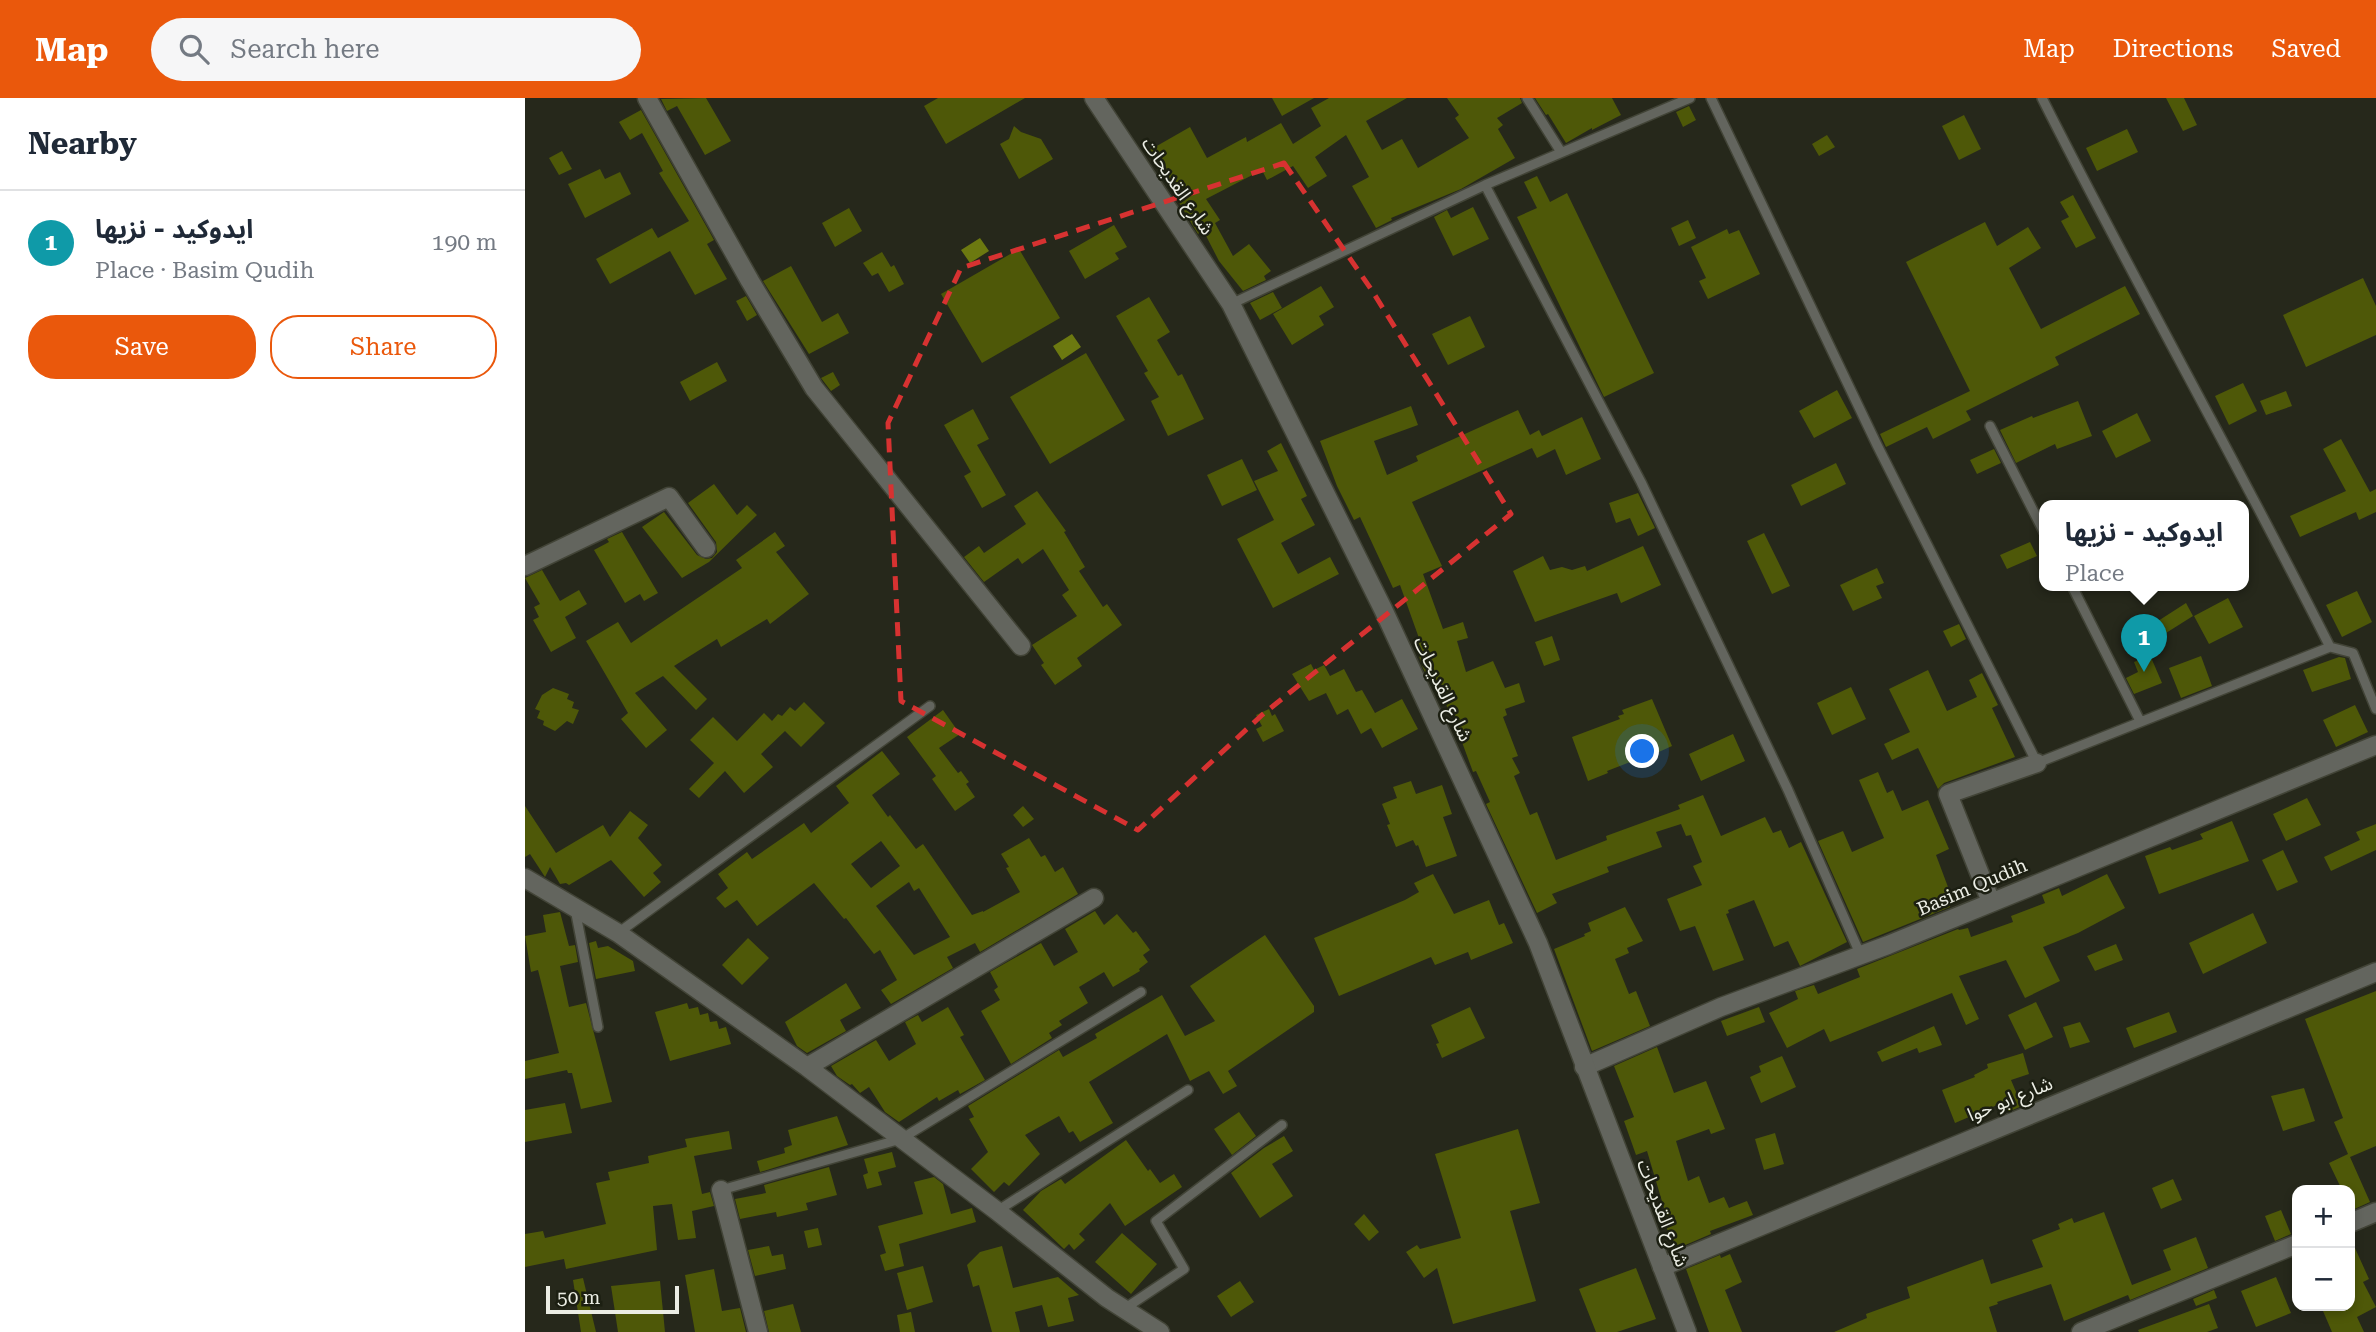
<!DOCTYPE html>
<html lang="en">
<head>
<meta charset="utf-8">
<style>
	body { margin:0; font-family:"Roboto Serif","Noto Sans Arabic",serif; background:#f6f6f7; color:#1f2937 }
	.controls { position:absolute; right:21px; bottom:21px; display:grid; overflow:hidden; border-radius:14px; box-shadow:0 4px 10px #0003 }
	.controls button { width:63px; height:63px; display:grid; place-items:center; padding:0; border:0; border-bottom:2px solid #e0e1e3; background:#fff; color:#1f2937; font:35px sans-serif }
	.scale { position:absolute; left:21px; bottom:18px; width:133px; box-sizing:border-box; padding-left:7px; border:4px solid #ebede4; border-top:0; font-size:19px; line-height:24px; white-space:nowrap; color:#ebede4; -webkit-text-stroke:5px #1c1f12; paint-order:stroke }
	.you { position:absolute; left:1118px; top:654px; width:24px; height:24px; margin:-18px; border:5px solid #fff; border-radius:50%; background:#1a73e8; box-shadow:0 0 0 10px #1a73e833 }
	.badge { display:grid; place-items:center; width:46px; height:46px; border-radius:50%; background:#ea580c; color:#fff; font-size:23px; font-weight:700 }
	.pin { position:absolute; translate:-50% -58px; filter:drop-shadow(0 2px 4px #0008) }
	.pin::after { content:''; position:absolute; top:37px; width:24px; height:21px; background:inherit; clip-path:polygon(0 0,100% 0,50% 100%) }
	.popup { position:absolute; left:1514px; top:402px; width:210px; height:91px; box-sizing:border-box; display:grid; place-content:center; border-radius:14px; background:#fff; filter:drop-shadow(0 2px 5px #0005); font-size:23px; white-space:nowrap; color:#747a83 }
	.popup b { font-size:26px; color:#1f2937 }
	.popup::after { content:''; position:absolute; left:50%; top:100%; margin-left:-14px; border:14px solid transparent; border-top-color:#fff }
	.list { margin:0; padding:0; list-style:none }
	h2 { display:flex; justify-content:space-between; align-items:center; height:91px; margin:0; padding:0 28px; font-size:30px }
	h2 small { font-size:23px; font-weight:400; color:#747a83 }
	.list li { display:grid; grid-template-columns:46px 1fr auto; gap:21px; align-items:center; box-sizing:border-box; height:105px; padding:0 28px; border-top:2px solid #e0e1e3 }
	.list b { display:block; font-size:26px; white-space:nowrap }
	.list p { margin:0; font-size:23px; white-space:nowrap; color:#747a83 }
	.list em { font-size:23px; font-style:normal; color:#747a83 }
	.actions { display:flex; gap:14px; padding:21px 28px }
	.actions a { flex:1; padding:16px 0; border:2px solid #ea580c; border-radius:28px; text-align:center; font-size:24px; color:#ea580c }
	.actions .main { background:#ea580c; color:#fff }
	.icon { flex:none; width:38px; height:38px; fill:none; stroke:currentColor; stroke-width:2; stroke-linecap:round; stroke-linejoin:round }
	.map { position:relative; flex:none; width:1851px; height:1234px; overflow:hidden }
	header { display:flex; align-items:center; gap:42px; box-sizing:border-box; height:98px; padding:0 35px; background:#ea580c; color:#fff }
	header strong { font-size:33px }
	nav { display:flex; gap:38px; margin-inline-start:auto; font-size:24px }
	.search { width:490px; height:63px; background:#f6f6f7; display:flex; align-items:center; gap:18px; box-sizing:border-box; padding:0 24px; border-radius:38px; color:#747a83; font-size:26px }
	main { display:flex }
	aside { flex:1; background:#fff }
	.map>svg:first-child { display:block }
	.water { fill:#6c7910 }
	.building { fill:#4e5808; fill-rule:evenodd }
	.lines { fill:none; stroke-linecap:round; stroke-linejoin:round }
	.service-casing { stroke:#424437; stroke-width:12 }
	.minor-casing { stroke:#424437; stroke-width:21 }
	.tertiary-casing { stroke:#424437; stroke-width:21 }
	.service { stroke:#63655e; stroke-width:9 }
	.minor { stroke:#63655e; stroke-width:18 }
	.tertiary { stroke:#63655e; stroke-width:18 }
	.marked { fill:none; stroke:#d73231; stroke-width:5; stroke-dasharray:14 9; stroke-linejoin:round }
	.labels { text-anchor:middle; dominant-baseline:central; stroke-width:5; stroke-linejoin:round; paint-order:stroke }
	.street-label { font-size:19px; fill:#ebede4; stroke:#1c1f12 }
</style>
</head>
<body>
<header>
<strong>Map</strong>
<div class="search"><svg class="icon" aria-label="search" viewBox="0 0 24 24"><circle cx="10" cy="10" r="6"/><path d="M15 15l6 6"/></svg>Search here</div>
<nav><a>Map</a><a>Directions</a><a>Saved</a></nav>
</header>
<main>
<aside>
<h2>Nearby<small></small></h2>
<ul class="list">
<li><span class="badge" style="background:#0f9aa8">1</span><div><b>ايدوكيد - نزيها</b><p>Place · Basim Qudih</p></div><em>190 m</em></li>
</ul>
<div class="actions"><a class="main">Save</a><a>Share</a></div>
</aside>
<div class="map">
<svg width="1851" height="1234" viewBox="0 0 1851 1234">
	<rect width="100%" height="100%" fill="#26281b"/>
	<!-- water -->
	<path class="water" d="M455,140L464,153L445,165L436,152Z
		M547,236L556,249L537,262L528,248Z"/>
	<!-- building -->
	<path class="building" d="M181,0L206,43L180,57L152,8L142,13L136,1Z
		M413,0H500L421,46L399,8Z
		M747,0H789L757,18Z
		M804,0H882L841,23L857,52L877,41L893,70L944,40L930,20L934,17L922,0H995L997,5L972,20L978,27L973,31L990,60L936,91L866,120L867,122L851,130L827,88L844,79L821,37L790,59L802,78L783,90L768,68L742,82L737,72L681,101L695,122L690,125L708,158L724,146L746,173L739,178L741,182L718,193L694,163L678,132L673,136L623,53L665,29L682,60L721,39L722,44L756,25L768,46L796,28L786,10Z
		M1010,0H1087L1096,17L1067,32V30L1041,45L1023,16L1021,17Z
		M1641,0H1659L1672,27L1658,33Z
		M1164,8L1171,22L1158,29L1151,14Z
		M116,12L189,142L182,146L202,181L170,197L145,153L85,186L71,161L127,130L133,140L164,123L134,75L138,73L117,35L105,42L94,24Z
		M1439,17L1456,51L1434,62L1417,28Z
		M489,28L496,34L516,41L528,61L494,81L475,46L484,41Z
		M1602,31L1613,54L1572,73L1561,50Z
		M1302,37L1310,49L1294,58L1287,46Z
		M37,53L47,71L34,77L24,60Z
		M75,71L80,81L95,74L106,96L60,120L43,86Z
		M1012,78L1025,104L1042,95L1129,275L1079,299L992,119L1012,110L999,84Z
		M1548,97L1571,140L1551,150L1536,123L1544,119L1535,104Z
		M948,109L964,141L928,158L909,119L922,112L926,120Z
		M324,110L337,133L310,149L297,125Z
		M1163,122L1171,140L1154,148L1146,130Z
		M1460,124L1472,148L1503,129L1516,150L1484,170L1516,231L1600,188L1615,216L1530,259L1534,267L1441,313L1446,322L1408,341L1402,329L1361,349L1355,336L1445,293L1381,164Z
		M589,127L602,149L590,155L594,161L560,181L544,153Z
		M1202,131L1204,136L1214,132L1235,176L1183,201L1174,183L1181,180L1166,149Z
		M494,151L535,220L457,265L416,196Z
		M357,154L366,169L369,167L379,186L364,194L353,175L347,178L338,165Z
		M266,168L297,224L313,215L324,235L284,256L238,183Z
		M1838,180L1851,208V237L1781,269L1758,217Z
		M796,188L809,209L794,218L799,227L767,247L748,216Z
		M748,194L757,210L735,222L725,205Z
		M221,198L232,217L222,223L211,203Z
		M624,199L645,234L632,242L653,278L657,276L679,321L643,338L626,303L634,299L619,275L623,273L591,218Z
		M945,218L960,249L923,267L907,236Z
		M561,255L600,322L525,366L485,299Z
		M192,264L202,283L165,303L155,284Z
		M308,274L315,287L306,293L296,280Z
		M1718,285L1732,313L1704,327L1690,298Z
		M1312,292L1327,320L1289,340L1274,313Z
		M1761,293L1767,308L1741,317L1735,303Z
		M1553,303L1567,338L1532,351L1530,346L1491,365L1475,332L1507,318L1508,320Z
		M886,308L893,327L849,343L862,377L893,363L891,358L993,312L1005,337L1014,332L1017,338L1057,319L1076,361L1041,377L1030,351L1012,360L1007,350L887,404L917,468L898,476L918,531L938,524L943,540L932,543L941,574L968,563L980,590L994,585L1000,604L980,611L982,617L978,619L993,658L987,660L995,675L989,678L1005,717L1012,714L1031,762L1082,742L1081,738L1155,711L1153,707L1178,697L1196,738L1240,719L1248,735L1256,732L1264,750L1276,744L1322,844L1275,868L1263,843L1249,849L1229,802L1203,812L1204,815L1201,816L1219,862L1188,873L1170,828L1155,833L1142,801L1177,787L1168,768L1177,764L1166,737L1161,738L1156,726L1131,734L1137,749L1082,769L1084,774L1027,796L1032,805L1012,815L961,706L965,704L951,673L948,674L934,636L927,609L923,611L907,572L900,574L897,568L890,544L895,543L875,487L868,490L835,419L829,422L812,388L795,343Z
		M448,311L464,341L452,347L481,397L457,410L439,378L446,374L419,327Z
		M1612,315L1626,343L1591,360L1577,333Z
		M1816,341L1845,394L1851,391V414L1834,422L1831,414L1775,439L1765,418L1821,393L1798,351Z
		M756,345L782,398L776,401L790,427L756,445L773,476L805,459L814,476L748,510L712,441L749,422L729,383L753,373L742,353Z
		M1469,351L1476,365L1452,376L1445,362Z
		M717,361L732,392L697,408L682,377Z
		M1311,365L1321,386L1276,408L1266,387Z
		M189,386L212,417L222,407L232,417L184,464L157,480L117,429L139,414L172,457L181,461L187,460L192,454L191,444L163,405Z
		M512,393L541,433L539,434L560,469L554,473L578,509L582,506L597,527L552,560L557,568L530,587L516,567L519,565L507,547L552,518L537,497L544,492L518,451L497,466L493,460L459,484L439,459L454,448L459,455L501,426L489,408Z
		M1113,395L1130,430L1113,438L1105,420L1091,425L1084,405Z
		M97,434L133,495L119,503L115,496L100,505L69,452L84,444L82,441Z
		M250,434L260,448L251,454L284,496L245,526L242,521L196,549L192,541L149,568L182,601L171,612L138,578L110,595L142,632L121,650L96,621L103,615L61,543L93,524L106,545L217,470L211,462Z
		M1239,435L1265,488L1247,496L1222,443Z
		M1505,444L1512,458L1482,471L1475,457Z
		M1118,448L1136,487L1096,505L1092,495L1010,524L988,473L1018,458L1025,472L1037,469L1047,472L1060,468L1062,473Z
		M1352,470L1359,485L1351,488L1357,500L1328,513L1315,487Z
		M17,472L35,503L54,492L62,506L40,519L51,540L26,554L8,522L14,519L9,509L15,506L0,480Z
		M1832,493L1847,524L1817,539L1801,507Z
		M1703,500L1718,529L1684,546L1669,518Z
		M1661,505L1668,518L1641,535L1633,523Z
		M1434,526L1441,541L1426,549L1418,533Z
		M1027,538L1035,562L1019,568L1010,544Z
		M1625,557L1637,585L1609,596L1601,580L1613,574L1609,564Z
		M1676,558L1687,588L1656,600L1644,570Z
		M1814,559L1820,560L1826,581L1787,594L1778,572Z
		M786,566L789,572L799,567L805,578L819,571L831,594L837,592L850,615L877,601L893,631L857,650L846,630L836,636L823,611L812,617L801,595L784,603L767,576Z
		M1403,572L1422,613L1452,599L1444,582L1457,575L1473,607L1467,610L1490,659L1419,685L1413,691L1393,650L1367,662L1359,646L1385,634L1364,591Z
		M1326,589L1341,621L1307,637L1292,605Z
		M28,590L44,596L42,601L49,604L47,610L54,612L48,626L42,623L30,633L18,627L19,623L12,620L15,613L10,611L17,597Z
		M1127,601L1147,648L1114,663L1113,661L1082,673L1083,675L1063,683L1047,639L1095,621L1093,618L1099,616L1097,612Z
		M279,604L300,625L276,649L260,633L236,656L248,669L219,695L200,673L174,700L164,691L189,665L165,642L188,619L212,643L239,615L247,623L253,616L257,618L265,609L270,613Z
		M1830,607L1843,634L1811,649L1798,622Z
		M744,611L747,618L750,616L759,633L738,644L731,631L737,628L731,617Z
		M418,612L435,636L414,650L433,675L436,673L444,684L441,686L450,699L430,713L407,681L411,678L382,639Z
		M1208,636L1220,663L1176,683L1164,656Z
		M357,653L375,676L347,697L363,719L365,717L391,751L398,746L447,817L458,813V814L495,794L481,770L484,769L476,756L504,740L516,759L520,757L530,774L538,769L553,796L455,854L450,845L422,859L428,870L366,906L356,892L372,882L355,852L349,856L321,820L319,821L289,785L232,828L212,802L200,810L191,800L203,790L193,776L222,754L227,761L279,725L286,735L324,705L311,688ZM356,743L375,768L346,790L326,766ZM384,784L389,793L394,790L425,839L389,857L351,808Z
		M1353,674L1362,695L1368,692L1377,713L1403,702L1424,751L1411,757L1429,805L1424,807L1425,809L1338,844L1293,743L1318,733L1327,754L1359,740L1334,682Z
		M886,683L891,696L917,687L927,716L918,719L932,758L901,769L893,747L891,748L888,742L871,749L862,727L865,726L857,706L872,700L868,689Z
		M1782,700L1796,727L1761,743L1748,716Z
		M0,708L31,755L78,727L85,739L105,713L123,727L113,740L137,767L128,775L136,784L119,799L86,762L44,787L41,785L35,786L25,769L20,779L5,756L0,759Z
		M498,708L509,721L498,729L488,717Z
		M1707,723L1724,763L1634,796L1620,758L1645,749L1647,752L1678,741L1675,736Z
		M1851,726V752L1806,773L1799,759L1835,742L1831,734Z
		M1758,752L1773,784L1752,793L1737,762Z
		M908,776L929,816L964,802L974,827L979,825L988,845L946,862L943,854L910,867L906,859L814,898L789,840L880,802L894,794L889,785Z
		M1582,776L1600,810L1553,835L1518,849L1535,883L1500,900L1481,862L1434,878L1454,921L1441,927L1427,895L1305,944L1299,931L1262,950L1244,915L1273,901L1270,893L1289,887L1293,896L1335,879L1332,871L1433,831L1434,832L1443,830L1446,839L1488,824L1486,818L1520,805L1517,797L1534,790L1537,798Z
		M1100,809L1118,843L1102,850L1104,855L1090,861L1104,896L1111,893L1125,928L1067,953L1029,851L1060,838L1059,836L1066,833L1063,825Z
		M570,813L579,827L592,816L608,835L611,833L625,852L618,857L623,864L614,871L615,873L588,889L579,874L554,889L563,905L534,923L537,927L524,935L527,940L486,966L456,913L475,902L469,892L473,889L465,874L516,845L529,868L553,854L540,831Z
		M35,814L44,848L50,847L53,864L35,868L44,909L61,905L87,1004L56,1011L47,975H43L42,972L0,981V963L34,955L13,872L6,874L0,838L21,834L18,817Z
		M1728,815L1742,845L1678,876L1664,845Z
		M740,837L789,908V914L703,973L712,988L698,996L684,973L665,983L642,936L564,984L588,1025L555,1044L548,1033L544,1035L534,1018L500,1037L515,1056L484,1088L479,1084L469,1094L446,1071L463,1054L444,1021L449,1019L443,1008L534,952L538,959L572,940L570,936L637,897L660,938L690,923L665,888Z
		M223,840L244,860L217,887L197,867Z
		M71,843L73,850L83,848L108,863L110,873L71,881L64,845Z
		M1591,846L1598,862L1570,873L1562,858Z
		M321,885L336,910L315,922L321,933L282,955L272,948L260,924Z
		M1851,893V1048L1825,1059L1845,1104L1825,1113V1092H1817L1804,1065L1823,1056L1809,1024L1818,1020L1780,921Z
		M1511,904L1528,939L1500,952L1483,917Z
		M162,905L164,911L173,909L175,917L183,915L185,924L192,923L194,931L201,929L206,946L145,963L130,914Z
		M423,909L439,937L435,939L460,982L435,996L433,992L414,1003L412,999L374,1024L360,1014L344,989L335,995L327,986L325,987L312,978L306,968L351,942L364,963L391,946L380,924L393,917L397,924Z
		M945,909L960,940L917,960L911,946L914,945L906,927Z
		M1234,909L1240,924L1202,938L1196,923Z
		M1644,914L1652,934L1609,950L1601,930Z
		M1555,924L1565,944L1545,950L1538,929Z
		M1409,928L1417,947L1394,955L1392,950L1357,964L1352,954Z
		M1132,949L1149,995L1181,983L1200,1031L1186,1036L1184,1031L1151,1043L1163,1083L1174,1078L1184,1105L1199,1099L1204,1110L1222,1103L1228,1117L1185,1133L1186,1136L1151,1151L1138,1122L1142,1120L1122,1053L1111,1057L1099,1023L1109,1019L1089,968Z
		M1498,955L1504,976L1486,982L1497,1008L1483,1014L1479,1004L1430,1025L1417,992L1450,979L1449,977L1463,970L1462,966Z
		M1257,958L1271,989L1236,1005L1225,979L1236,974L1234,968Z
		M1779,990L1790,1023L1758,1033L1746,998Z
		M40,1005L47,1035L0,1044V1012Z
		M714,1014L731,1038L707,1057L689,1031Z
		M312,1018L323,1047L235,1074L232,1063L260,1055L259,1050L267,1047L263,1032Z
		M993,1031L1015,1105L985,1113L1011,1203L928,1226L912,1170L899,1180L881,1154L892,1147L895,1151L936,1140L910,1056Z
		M204,1033L207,1051L169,1058L177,1096L185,1094L189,1108L167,1113L171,1140L153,1142L147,1106L128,1108L132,1152L41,1171L39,1161L0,1169V1136L18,1133L20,1140L81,1126L71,1085L85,1082L83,1074L124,1065L123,1058L162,1049L160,1041Z
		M1250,1035L1259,1066L1239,1072L1230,1041Z
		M759,1038L768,1053L747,1066L768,1098L735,1120L706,1075L739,1050Z
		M601,1042L623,1073L625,1071L635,1085L649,1076L657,1089L600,1128L585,1105L554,1136L560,1142L549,1152L544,1146L539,1151L498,1112L516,1093L536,1081L540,1086Z
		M367,1054L371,1069L353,1074L357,1087L342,1091L338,1077L343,1075L339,1061Z
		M304,1069L312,1097L281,1105L283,1112L252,1119L251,1114L215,1121L210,1101L241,1095L239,1087Z
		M409,1079L418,1086L426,1116L447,1110L451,1124L374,1146L379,1168L360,1173L355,1157L361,1155L353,1128L398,1116L389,1084Z
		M1648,1081L1657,1102L1636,1111L1627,1090Z
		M1756,1112L1766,1136L1750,1143L1740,1118Z
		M1579,1114L1607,1187L1646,1172L1638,1152L1671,1139L1683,1170L1605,1202L1603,1197L1539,1223L1526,1186L1472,1204L1473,1206L1464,1209L1472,1234H1309L1342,1220L1341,1216L1385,1200L1382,1189L1458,1161L1466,1186L1518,1169L1507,1142L1535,1131L1533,1126L1547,1120L1549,1125Z
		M839,1116L854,1134L844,1143L829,1126Z
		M293,1130L297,1147L283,1150L279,1133Z
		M597,1135L632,1166L606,1196L570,1164Z
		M1825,1139L1844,1181L1838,1184L1851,1209L1832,1219L1839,1234H1807L1798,1213L1811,1208H1825Z
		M244,1148L247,1158L258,1156L261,1171L230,1178L223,1152Z
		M477,1148L488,1190L533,1179L554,1197L543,1200L549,1223L523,1229L517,1207L490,1214L495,1234H467L454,1187L448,1189L442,1167L455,1154Z
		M1205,1156L1217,1184L1200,1192L1217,1234H1184L1161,1171L1195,1157L1196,1160Z
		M398,1168L408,1204L382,1212L372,1175Z
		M1111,1170L1131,1221L1092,1234H1071L1054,1191Z
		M189,1171L197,1213L215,1210L221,1234H170L160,1177Z
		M1751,1179L1766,1215L1731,1229L1716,1193Z
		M58,1180L71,1234H56L48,1182Z
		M135,1183L140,1234H93L86,1188Z
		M715,1183L729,1204L706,1219L692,1198Z
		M1689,1192L1692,1200L1671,1208L1668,1201Z
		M268,1206L276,1234H244L239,1213Z
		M1684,1206L1693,1230L1682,1234H1614L1613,1232Z
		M386,1214L390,1234H375L372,1217Z"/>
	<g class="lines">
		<!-- service casing -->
		<g class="service-casing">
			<path id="service" d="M1002,0L1036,54
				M1186,0L1352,347L1512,665L1805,549
				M1517,0C1610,185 1712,364 1805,549L1828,555L1851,611
				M960,87L1116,384L1263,692L1336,858
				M706,206L960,87L1165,0
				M1465,328L1519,434
				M1547,488L1615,623
				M50,811L73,929
				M93,835L405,608
				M196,1092L376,1041L616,894
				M472,1113L663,992
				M599,1211L659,1171L631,1123L757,1027"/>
		</g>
		<!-- minor casing -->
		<g class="minor-casing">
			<path id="minor" d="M122,0L225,183L289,290L496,548
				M0,468L144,399L181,450
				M0,780L93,835L282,969L472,1113L582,1200L635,1234
				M1466,804L1423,696L1512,665
				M282,969L569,800
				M1059,969L1196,909L1363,847L1851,647
				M196,1092L233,1234
				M1825,1125L1851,1114
				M1137,1169L1851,874
				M1556,1234L1772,1146"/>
		</g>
		<!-- tertiary casing -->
		<g class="tertiary-casing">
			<path id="tertiary" d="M569,0L706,206L858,511L1013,845L1162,1234"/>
		</g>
		<!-- service -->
		<use href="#service" class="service"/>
		<!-- minor -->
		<use href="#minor" class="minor"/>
		<!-- tertiary -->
		<use href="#tertiary" class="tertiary"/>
	</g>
	<!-- marked area -->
	<path class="marked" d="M759,65L846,191L986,416L737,617L613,732L376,603L363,325L436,170Z"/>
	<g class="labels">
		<!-- street labels -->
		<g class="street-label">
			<text transform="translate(653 88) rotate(56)">شارع القديحات</text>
			<text transform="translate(918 591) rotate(65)">شارع القديحات</text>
			<text transform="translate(1447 789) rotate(-23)">Basim Qudih</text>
			<text transform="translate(1485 1001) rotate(-22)">شارع ابو حوا</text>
			<text transform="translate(1138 1115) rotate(69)">شارع القديحات</text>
		</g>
	</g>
</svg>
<div class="controls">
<button>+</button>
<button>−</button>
</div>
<div class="scale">50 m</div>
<div class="you"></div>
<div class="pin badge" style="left:1619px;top:574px;background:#0f9aa8">1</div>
<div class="popup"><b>ايدوكيد - نزيها</b>Place</div>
</div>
</main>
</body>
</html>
